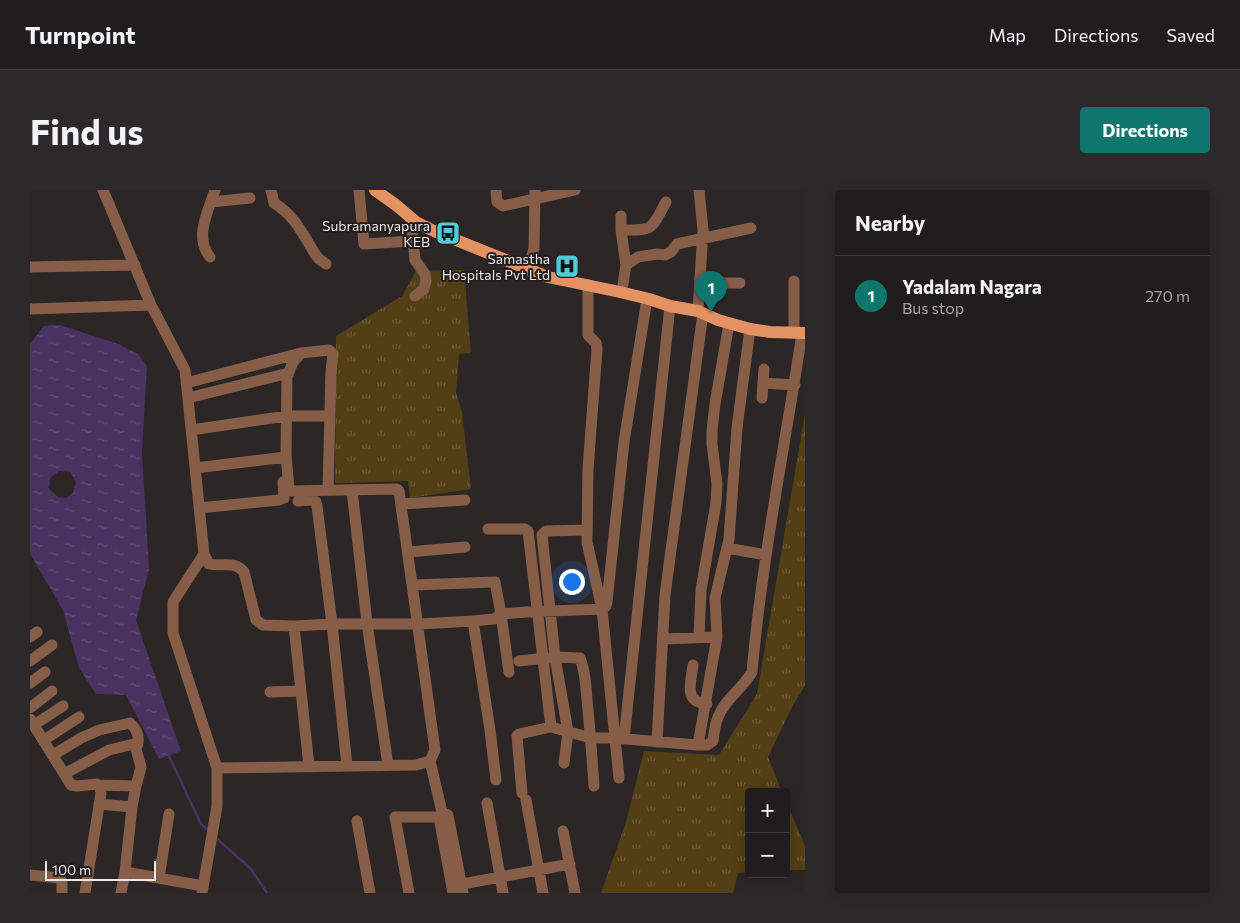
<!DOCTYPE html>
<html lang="en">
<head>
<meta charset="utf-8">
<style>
	body { margin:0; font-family:Commissioner,sans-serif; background:#2d292a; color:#f1f3f6 }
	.controls { position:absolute; right:15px; bottom:15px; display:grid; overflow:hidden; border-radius:5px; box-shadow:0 2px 12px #0003 }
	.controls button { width:45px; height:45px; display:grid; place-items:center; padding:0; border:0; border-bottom:1px solid #3e3a3b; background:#211c1d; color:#f1f3f6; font:25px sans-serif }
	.scale { position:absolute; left:15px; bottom:12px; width:111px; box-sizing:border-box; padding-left:5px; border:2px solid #ece8e8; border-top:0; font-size:14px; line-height:18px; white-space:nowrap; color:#ece8e8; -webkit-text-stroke:4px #231d1d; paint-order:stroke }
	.you { position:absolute; left:541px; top:391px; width:18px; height:18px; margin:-12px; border:4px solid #fff; border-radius:50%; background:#1a73e8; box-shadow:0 0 0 8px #1a73e833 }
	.badge { display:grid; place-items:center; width:32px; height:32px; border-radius:50%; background:#0f766e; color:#fff; font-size:16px; font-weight:700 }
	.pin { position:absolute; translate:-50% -41px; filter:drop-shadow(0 1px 2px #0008) }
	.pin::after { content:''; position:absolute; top:26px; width:18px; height:15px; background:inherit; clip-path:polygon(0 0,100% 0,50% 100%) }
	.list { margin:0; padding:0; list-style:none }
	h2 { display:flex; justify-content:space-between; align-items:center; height:65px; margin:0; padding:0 20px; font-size:21px }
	h2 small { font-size:16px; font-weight:400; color:#a2a1a4 }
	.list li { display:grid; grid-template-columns:32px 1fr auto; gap:15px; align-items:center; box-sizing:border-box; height:80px; padding:0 20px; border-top:1px solid #3e3a3b }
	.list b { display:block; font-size:19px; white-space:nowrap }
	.list p { margin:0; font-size:16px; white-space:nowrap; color:#a2a1a4 }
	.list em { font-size:16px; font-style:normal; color:#a2a1a4 }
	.map { position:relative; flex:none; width:775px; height:703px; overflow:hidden; border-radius:5px }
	header { display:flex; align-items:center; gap:30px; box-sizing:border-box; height:70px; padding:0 25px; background:#211c1d; border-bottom:1px solid #3e3a3b }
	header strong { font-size:24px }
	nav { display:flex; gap:28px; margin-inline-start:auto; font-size:18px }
	.intro { display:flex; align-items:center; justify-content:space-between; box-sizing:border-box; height:120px; padding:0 30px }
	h1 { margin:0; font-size:35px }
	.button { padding:12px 22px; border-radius:5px; background:#0f766e; color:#fff; font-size:18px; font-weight:700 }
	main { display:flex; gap:30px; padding:0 30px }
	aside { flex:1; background:#211c1d; border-radius:5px; box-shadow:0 2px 12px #0003 }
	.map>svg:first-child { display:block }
	.grass { fill:url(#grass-tufts) }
	.water { fill:url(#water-ripples); fill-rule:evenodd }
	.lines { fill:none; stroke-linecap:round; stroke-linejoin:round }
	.stream { stroke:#49325f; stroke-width:2.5 }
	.minor { stroke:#865e48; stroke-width:11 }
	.major { stroke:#e49163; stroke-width:12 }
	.labels { text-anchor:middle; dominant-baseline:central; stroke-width:4; stroke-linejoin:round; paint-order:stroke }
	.poi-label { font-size:14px; fill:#ece8e8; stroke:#231d1d; text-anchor:end }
</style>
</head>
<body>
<header>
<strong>Turnpoint</strong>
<nav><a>Map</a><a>Directions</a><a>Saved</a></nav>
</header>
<div class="intro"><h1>Find us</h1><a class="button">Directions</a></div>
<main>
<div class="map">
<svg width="775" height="703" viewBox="0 0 775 703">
	<defs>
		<pattern id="grass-tufts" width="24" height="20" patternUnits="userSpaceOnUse" patternTransform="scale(1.25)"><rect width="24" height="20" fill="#533f16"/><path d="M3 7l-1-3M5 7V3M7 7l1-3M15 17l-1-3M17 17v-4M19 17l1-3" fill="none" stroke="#6c5b38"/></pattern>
		<pattern id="water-ripples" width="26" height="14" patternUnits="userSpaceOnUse" patternTransform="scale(1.25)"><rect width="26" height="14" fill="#49325f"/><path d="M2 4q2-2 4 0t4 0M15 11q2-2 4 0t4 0" fill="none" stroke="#635076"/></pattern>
	</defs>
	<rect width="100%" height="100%" fill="#2c2627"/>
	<!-- grass -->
	<path class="grass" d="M434,80L441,163L429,164L426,203L432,222L441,299L380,308L378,291L305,293L306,146L372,106L386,81Z
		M775,224V496L763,515L738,567L752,602H719V682L708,683L703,703H571L596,632L614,561L689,565L727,504Z
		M756,611L775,656V680H756Z"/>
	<!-- water -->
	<path class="water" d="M30,135L88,154L108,164L117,176L112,262L119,379L106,430L151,561L129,569L96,505L66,504L49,478L33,420L0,364V154L14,136ZM29,281L40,282L46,292L43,303L36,308L28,307L19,299L20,288Z"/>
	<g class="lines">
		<!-- stream -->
		<path class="stream" d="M139,566L171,634L179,641
			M185,647L221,679L237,703"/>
		<!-- minor -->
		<path class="minor" d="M73,0L121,115L155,180L174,364L143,412V443L187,578V616L172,703
			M241,0L244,13C264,25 273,44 285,64L289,69L296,74
			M329,0L334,54L383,51
			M466,0L467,12L473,16L545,0
			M181,12L220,8
			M591,26V40L596,75
			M381,28L385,70L395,84L396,91L394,99L385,106
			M591,40C625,40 620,41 636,12
			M180,67C164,48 178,21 185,0
			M0,77L105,75
			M497,80L504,59L505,0
			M764,91V143
			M670,93H710
			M593,94L596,75L608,67L627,64L635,65L641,62L647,54L721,38
			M558,95V145L566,153L567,159L558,279L557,352L572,419L589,588
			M0,119L121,115
			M668,121L673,40L669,0
			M257,187L263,172L271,163L299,160L303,164L301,181L298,300
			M156,193L271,163
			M733,193L765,195
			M158,208L255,184L257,187L256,264L259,300L262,301L367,299L369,301L405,560L400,571L386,575L187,578
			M732,208L734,179
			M161,240L257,226H299
			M165,278L256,267
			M322,300L337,433L358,575
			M268,311L282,310L286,312L287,316L302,434H389L443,431L464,429L471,424L496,422L572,419L576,416L577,412L594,252L617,109
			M372,314L435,310
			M169,318L249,310L254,308L253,292
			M458,339H495L498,341L521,537
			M697,358L736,365
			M379,362L435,357
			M174,364L179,374C192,377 205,370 214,382L226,430L233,435L264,436
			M383,395L465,392L471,424L479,482
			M443,431L460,540L466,590
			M0,447L7,442
			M669,447L671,400L686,313L687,294L682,254V241L685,214L699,134
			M633,449L687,447
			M0,471L22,455
			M489,471L525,467L550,468C555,481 556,495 557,510C560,539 562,567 564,596
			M663,475C661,493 653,512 677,514
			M0,493L15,482
			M240,502L271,501
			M0,518L22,501
			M0,529L41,595L47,596L67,594L70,597L71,603L55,703
			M4,535L33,516
			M594,549L640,116
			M14,550L49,527
			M627,552L635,405L673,123
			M668,555H677L683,551C684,543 685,534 688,527C695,509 713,498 722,482C732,368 755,256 772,143
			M23,565L51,548L69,540L100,533C106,538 109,545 108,553L79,560L34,584
			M400,571L412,622L409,627L423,703
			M534,573L538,542L525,467L512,345L516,341L557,340
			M279,576L264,436L302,434L317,576
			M69,595L106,596L102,617
			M106,596L111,577L106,559L108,553
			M492,603L487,546L489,544L521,537L561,548H584L668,555L687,447L685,408L699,349L707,238L720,139
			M496,610L513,703
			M457,613L473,703
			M69,614L102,617L95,682
			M412,622L418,625L433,703
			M327,631L340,703
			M533,641L545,703
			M0,685L30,688L32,693V703
			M129,688L139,624
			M422,696L540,674
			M91,703L95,682L173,696
			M379,703L365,627H409"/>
		<!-- major -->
		<path class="major" d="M345,0L366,15L386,32L406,42L518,87L590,102L619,109L640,116L668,121L688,130L720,139L740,142L775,143"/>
	</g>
	<!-- icons -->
	<defs>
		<g id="bus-square" transform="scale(1.25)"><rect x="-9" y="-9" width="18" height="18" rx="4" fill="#52cbd8" stroke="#231d1d"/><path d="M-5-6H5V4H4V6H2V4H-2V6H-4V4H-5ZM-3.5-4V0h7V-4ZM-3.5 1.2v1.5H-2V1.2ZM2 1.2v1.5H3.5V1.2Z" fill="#111"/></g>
		<g id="hospital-square" transform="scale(1.25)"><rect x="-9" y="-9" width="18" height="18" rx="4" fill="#52cbd8" stroke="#231d1d"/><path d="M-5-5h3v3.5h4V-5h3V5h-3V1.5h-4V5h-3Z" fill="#111"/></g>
	</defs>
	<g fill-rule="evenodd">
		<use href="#bus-square" x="418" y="43"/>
		<use href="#hospital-square" x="537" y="76"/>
	</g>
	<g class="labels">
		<!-- poi labels -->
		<g class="poi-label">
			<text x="400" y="35">Subramanyapura<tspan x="400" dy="16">KEB</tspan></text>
			<text x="520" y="68">Samastha<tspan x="520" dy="16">Hospitals Pvt Ltd</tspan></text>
		</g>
	</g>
</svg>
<div class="controls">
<button>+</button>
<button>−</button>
</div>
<div class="scale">100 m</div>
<div class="you"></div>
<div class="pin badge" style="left:681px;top:122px">1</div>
</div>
<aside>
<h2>Nearby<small></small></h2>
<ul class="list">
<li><span class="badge">1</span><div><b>Yadalam Nagara</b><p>Bus stop</p></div><em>270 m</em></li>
</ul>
</aside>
</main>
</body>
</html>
